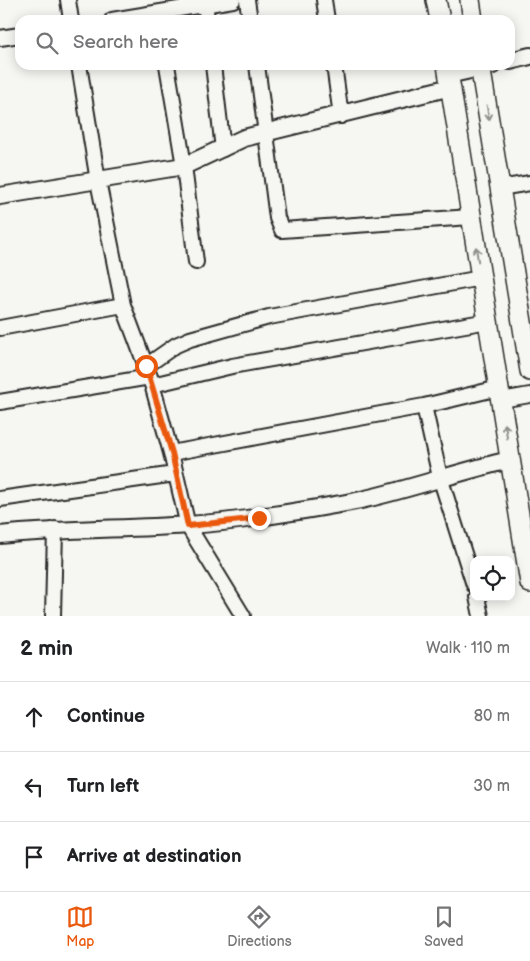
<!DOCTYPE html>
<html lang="en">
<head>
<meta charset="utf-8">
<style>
	body { margin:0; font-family:"Balsamiq Sans",sans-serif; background:#f6f6f6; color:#202124 }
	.controls { position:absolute; right:15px; bottom:15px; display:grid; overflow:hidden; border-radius:10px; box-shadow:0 2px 12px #0003 }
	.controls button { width:45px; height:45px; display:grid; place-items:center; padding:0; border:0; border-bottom:1px solid #e0e0e0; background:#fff; color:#202124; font:25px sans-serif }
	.stop { position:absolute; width:15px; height:15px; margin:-11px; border:4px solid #ea580c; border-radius:50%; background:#fff }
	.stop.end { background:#ea580c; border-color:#fff; box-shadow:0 1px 5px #0008 }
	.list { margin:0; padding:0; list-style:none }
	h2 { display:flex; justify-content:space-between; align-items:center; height:65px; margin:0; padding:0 20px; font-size:21px }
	h2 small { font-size:16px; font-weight:400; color:#757577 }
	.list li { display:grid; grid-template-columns:32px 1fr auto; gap:15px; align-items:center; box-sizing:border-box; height:70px; padding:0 20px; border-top:1px solid #e0e0e0 }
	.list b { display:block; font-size:19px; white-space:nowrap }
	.list em { font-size:16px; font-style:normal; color:#757577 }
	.icon { flex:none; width:28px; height:28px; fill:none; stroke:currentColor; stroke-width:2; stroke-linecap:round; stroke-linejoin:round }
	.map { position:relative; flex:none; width:530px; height:616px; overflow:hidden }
	.search { position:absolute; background:#fff; box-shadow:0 2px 12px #0003; left:15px; right:15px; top:15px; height:55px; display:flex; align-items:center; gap:12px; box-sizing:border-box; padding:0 18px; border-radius:15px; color:#757577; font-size:19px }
	.sheet { height:275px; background:#fff }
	nav { display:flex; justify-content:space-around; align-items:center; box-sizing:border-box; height:70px; border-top:1px solid #e0e0e0; background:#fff; font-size:14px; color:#757577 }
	nav a { display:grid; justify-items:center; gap:2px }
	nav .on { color:#ea580c }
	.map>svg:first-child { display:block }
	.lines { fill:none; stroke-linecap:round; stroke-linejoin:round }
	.minor-casing { stroke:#2b2b2b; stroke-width:18 }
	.tertiary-casing { stroke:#2b2b2b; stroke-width:20 }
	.secondary-casing { stroke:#2b2b2b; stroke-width:22 }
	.minor { stroke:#f6f6f2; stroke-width:14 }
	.tertiary { stroke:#f6f6f2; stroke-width:16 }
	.secondary { stroke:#f6f6f2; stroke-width:19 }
	.oneway { stroke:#90908e }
	.route { stroke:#ea580c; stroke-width:6 }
</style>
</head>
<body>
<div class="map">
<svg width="530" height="616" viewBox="0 0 530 616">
	<rect width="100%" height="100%" fill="#f6f6f2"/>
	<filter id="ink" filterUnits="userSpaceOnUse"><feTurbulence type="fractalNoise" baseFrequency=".02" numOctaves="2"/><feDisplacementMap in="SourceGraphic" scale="10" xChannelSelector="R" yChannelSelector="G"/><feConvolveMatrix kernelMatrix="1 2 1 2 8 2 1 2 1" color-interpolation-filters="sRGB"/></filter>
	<g filter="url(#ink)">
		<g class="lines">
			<!-- minor casing -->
			<g class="minor-casing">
				<path id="minor" d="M68,0L71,20
					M205,0L207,20
					M247,0L250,20
					M324,0L327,20
					M112,20L233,0
					M0,38L20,35
					M79,65L98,181L123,305L150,377L171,453L188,526L243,616
					M167,65L184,166L196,262
					M213,65L223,149
					M257,65L277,218L282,230L471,217
					M334,65L341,116
					M500,188L530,183
					M0,328L123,305
					M146,366L176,345L190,339L269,317L481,278
					M152,385L232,366L488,321
					M501,400L530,395
					M0,402L150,377
					M424,406L440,477L474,585
					M171,453L424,406L499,388
					M0,499L175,474
					M477,597L481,616
					M53,616L55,529"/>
			</g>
			<!-- tertiary casing -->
			<g class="tertiary-casing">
				<path id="tertiary" d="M510,61L530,56
					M448,75L493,65
					M0,196L184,166L244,138L451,87
					M0,535C87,526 174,531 260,517C293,512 327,507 361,500C411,489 460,471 510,460"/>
			</g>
			<!-- secondary casing -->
			<g class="secondary-casing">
				<path id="secondary" d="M436,0L440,20
					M470,0L473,20
					M447,65L530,583
					M480,65L530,371"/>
			</g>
			<!-- minor -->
			<use href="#minor" class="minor"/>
			<!-- tertiary -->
			<use href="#tertiary" class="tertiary"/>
			<!-- secondary -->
			<use href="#secondary" class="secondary"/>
		</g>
		<!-- one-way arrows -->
		<defs><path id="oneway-shaft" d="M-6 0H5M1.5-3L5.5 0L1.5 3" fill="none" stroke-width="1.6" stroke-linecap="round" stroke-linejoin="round" transform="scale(1.25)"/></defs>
		<g class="oneway">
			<use href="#oneway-shaft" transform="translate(488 113) rotate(81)"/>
			<use href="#oneway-shaft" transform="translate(477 254) rotate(-99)"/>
			<use href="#oneway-shaft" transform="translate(506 431) rotate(-99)"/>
		</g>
	</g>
	<g class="lines" filter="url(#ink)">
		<!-- route -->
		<path class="route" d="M146,366L172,453L188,526L259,518"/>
	</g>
</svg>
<div class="controls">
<button><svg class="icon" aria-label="locate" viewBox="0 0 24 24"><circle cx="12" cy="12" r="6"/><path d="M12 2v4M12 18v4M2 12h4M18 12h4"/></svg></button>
</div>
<div class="stop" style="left:146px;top:366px"></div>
<div class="stop end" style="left:259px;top:518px"></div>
<div class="search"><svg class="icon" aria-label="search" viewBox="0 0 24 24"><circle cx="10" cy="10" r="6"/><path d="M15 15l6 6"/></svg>Search here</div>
</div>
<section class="sheet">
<h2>2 min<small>Walk · 110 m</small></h2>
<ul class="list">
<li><svg class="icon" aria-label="ahead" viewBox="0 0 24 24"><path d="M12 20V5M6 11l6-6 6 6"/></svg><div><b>Continue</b></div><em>80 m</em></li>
<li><svg class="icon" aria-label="left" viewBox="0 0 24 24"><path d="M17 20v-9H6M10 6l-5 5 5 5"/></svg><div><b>Turn left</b></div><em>30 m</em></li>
<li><svg class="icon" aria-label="arrive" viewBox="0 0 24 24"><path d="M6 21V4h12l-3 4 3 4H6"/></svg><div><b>Arrive at destination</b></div></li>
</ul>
</section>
<nav>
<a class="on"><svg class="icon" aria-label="map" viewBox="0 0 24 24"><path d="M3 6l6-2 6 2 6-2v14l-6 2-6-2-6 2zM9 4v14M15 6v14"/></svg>Map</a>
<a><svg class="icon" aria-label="directions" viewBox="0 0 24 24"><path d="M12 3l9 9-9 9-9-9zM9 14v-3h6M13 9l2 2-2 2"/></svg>Directions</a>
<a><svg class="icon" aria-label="saved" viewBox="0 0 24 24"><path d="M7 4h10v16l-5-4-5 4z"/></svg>Saved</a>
</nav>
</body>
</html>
